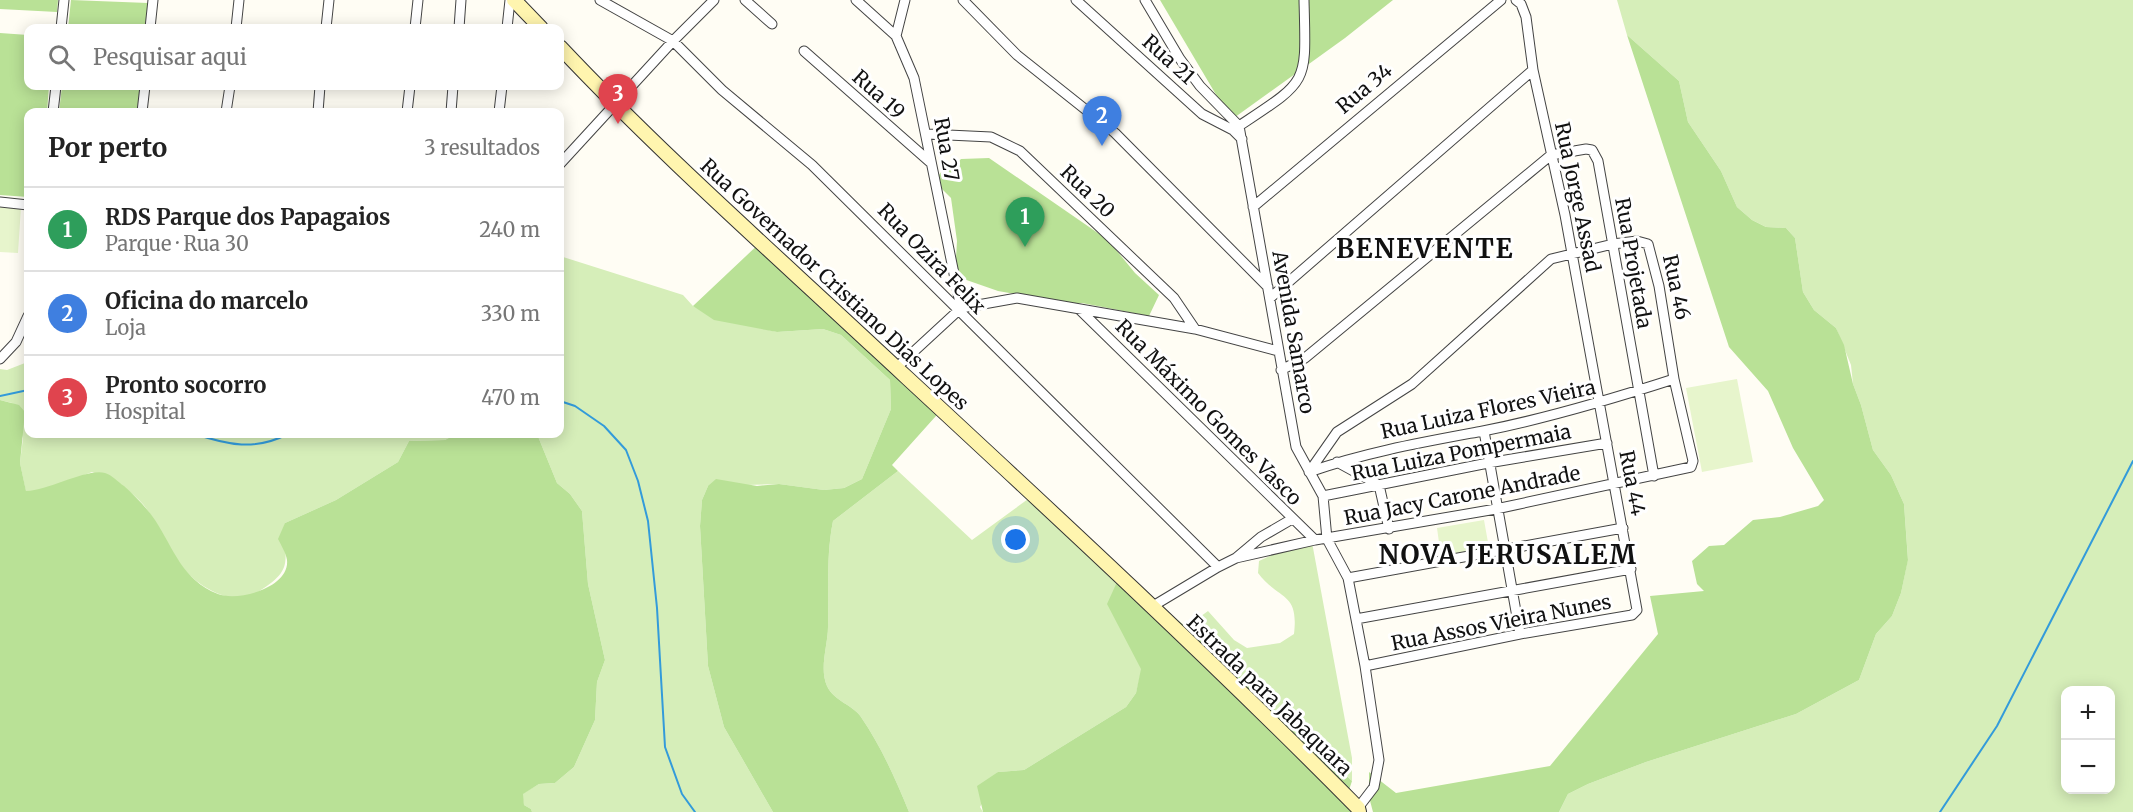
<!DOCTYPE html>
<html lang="pt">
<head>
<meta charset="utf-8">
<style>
	body { margin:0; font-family:Merriweather,serif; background:#f6f6f6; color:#222 }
	.controls { position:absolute; right:18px; bottom:18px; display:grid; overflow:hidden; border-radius:12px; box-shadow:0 3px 15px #0003 }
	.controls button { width:54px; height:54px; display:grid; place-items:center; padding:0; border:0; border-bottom:2px solid #e0e0e0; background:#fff; color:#222; font:30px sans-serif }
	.you { position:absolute; left:1016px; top:540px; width:21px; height:21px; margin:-15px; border:4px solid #fff; border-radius:50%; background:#1a73e8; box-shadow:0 0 0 9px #1a73e833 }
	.badge { display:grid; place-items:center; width:39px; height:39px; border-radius:50%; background:#ea580c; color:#fff; font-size:20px; font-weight:700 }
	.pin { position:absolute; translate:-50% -50px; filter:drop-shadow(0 2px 3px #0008) }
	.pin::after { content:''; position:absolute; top:32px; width:21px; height:18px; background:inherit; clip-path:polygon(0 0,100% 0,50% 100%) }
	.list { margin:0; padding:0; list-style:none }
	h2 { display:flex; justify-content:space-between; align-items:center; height:78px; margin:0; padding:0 24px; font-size:26px }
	h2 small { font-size:20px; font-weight:400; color:#767676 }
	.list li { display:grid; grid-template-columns:39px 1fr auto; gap:18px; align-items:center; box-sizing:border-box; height:84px; padding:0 24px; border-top:2px solid #e0e0e0 }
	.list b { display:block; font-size:22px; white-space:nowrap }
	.list p { margin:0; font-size:20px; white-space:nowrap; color:#767676 }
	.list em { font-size:20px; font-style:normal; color:#767676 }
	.icon { flex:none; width:33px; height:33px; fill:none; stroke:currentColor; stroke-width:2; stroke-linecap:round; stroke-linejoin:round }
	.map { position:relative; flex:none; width:2133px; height:812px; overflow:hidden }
	.search { position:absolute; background:#fff; box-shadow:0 3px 15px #0003; left:24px; top:24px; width:540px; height:66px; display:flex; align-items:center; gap:15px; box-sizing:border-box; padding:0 21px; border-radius:12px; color:#767676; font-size:22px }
	.panel { position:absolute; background:#fff; box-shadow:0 3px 15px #0003; left:24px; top:108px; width:540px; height:330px; border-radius:12px }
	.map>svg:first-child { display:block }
	.green { fill:#d6eeb9; fill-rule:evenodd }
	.forest { fill:#b9e196 }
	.pitch { fill:#e7f5cc }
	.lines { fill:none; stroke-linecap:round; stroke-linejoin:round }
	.stream { stroke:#339bda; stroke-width:2 }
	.street-casing { stroke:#444; stroke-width:11 }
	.secondary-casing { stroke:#333; stroke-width:16 }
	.street { stroke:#fff; stroke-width:9 }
	.secondary { stroke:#fff5af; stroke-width:14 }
	.labels { text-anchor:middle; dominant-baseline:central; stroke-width:6; stroke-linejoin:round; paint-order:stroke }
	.street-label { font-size:20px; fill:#111; stroke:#fff }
	.district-label { font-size:26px; font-weight:bold; letter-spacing:1.5px; fill:#111; stroke:#fff }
</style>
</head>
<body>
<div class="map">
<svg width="2133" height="812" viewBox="0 0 2133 812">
	<rect width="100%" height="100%" fill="#fffdf4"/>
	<!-- green -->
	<path class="green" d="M1617,0H2133V812H1559L1568,794L1588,784L1646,762L1796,714L1859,680L1876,634L1892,616L1901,593L1908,559L1904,504L1891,475L1873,450L1861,405L1853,384L1851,365L1836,328L1814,310L1803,292L1795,238L1786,228L1766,227L1752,220L1737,207L1721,171L1688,122L1679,81L1627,35ZM2066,690H2110V790H2066Z
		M560,256L683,295L693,306L738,323L777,332L823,329L841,335L890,380L891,409L862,479L844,488L824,490L779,484L708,486L702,500L700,526L708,666L724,727L773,812H532L531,809L524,805L522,794L539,784L555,783L574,767L595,720L597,682L605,660L588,584L582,511L570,494L557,483L537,434H560Z
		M28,342V434H456L445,440L409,441L398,462L336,500L285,523C283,563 296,568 258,592C230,609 194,584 178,562C163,543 157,518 139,500C125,486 110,479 92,472L46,490L26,492L20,463L23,438L12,403L0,400V369L7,370L25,363Z
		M898,471L972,540L1035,494L1123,575L1136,655L1142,669L1136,693L1126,707L1024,770L998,772L980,807L983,812H909C896,780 881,746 861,717C853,705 834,701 827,686C819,668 828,645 828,627C829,591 826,556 833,521Z
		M1311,537L1352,758V781L1190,630L1193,622L1208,611L1234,640L1247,648L1280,643L1294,634C1299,591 1279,601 1258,573L1259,561Z"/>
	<!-- forest -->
	<path class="forest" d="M0,0H58L57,12L0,9Z
		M71,0L148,3L145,28H68Z
		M1160,0H1393L1345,38L1231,120Z
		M0,33L28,35V86H49L47,112H28V197L0,195Z
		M1627,35L1679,81L1688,122L1721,171L1737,207L1752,220L1766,227L1786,228L1795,238L1803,292L1814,310L1836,328L1844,345L1853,384L1861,405L1873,450L1891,475L1904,504L1908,560L1901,593L1892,616L1876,634L1859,680L1796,714L1646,762L1588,784L1568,794L1559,812H1373L1369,797V772L1396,793L1550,766L1658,634L1650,596L1704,591L1697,584L1692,561L1709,546L1724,545L1753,520L1780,517L1818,506L1824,500L1793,448L1768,391L1729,347Z
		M62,86H140L137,112H59Z
		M989,158L1108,240L1135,273L1159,295L1149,316L1082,303L1073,304L998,291L955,276L957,241L951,198L934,181L947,165L954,166L961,159Z
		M763,240L944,407L892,465L898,471L833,521C826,556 829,590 828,627C828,645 819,668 827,686C834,701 853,705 861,717C881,746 896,780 909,812H773L724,727L708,666L700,526L702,500L708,486L716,479L757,486L779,484L824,490L844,488L862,479L891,409L890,380L841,335L823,329L777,332L714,320L693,306Z
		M0,400L19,405L25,412L20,463L26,491C50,490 87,468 105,473C112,475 118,482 124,486C135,496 146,507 155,520C174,549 182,580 218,594C239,602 290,587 287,560C286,553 281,545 278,539L285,523L336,500L398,462L409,441L445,440L456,434H537L557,483L570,494L582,511L588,584L605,660L597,682L595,720L574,767L555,783L539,784L523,794L524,805L531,809L532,812H0Z
		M1117,582L1137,588L1190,630L1352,781L1349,790L1351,812H983L977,786L998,772L1024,770L1126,707L1136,693L1141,669L1107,604Z"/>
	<!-- pitch -->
	<path class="pitch" d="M0,204L21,207L18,253L0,252Z
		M1737,379L1753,462L1702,472L1686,388Z
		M1484,520L1489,548L1441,557L1437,528Z"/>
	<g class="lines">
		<!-- stream -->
		<path class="stream" d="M0,396L28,390
			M560,401L575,406L604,426L626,450L638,481L648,521L657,608L665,747L682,794L695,812
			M195,434C228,445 255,451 288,434
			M1940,812L1997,726L2133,461"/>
		<!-- street casing -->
		<g class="street-casing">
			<path id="street" d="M600,0L673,41L722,90L812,165L1218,567
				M745,0L772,24
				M856,0L896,36
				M905,0L896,36L914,78L961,308
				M963,0L1017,55L1115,133L1268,287
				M1076,0L1202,114L1233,130L1242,139
				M1145,0L1180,59L1200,86L1239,126L1296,447L1323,496L1327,539L1348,578L1365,666L1379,760L1374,787L1358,808
				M61,28L64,0
				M150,28L153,0
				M236,28L239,0
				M326,28L329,0
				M415,28L418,0
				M459,28L461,0
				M507,28L510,0
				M804,51L930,162
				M53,112L56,86
				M142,112L145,86
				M226,112L230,86
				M318,112L320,86
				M407,112L410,86
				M451,112L453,86
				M499,112L502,86
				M1239,126C1310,79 1306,85 1304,0
				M927,134L991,137L1020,151L1174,298L1195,329
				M560,164L673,41L714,0
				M0,202L28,205
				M1253,207L1501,0
				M1270,298L1533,70
				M961,308L1017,298L1195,329L1278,351
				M1079,309L1315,540
				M0,359L16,342L28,316
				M896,368L961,308
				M1281,370L1305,358L1551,155L1586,149L1592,150L1598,161L1654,476
				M1484,431L1520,634
				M1337,462L1379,485L1389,529
				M1309,472C1366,452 1424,442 1483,431C1549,418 1612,399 1674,379
				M1323,496L1488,463L1607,443
				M1236,558L1315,540L1496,509L1691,467L1693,461L1674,379L1659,286L1648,244L1637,241L1613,244L1551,259L1412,384L1337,432L1309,472
				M1348,578L1623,528
				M1153,606L1218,567L1236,558L1261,537L1292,519
				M1356,619L1631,569
				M1365,666L1520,634L1632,615L1637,610L1565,215L1533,70L1526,17L1521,4L1516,0"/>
		</g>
		<!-- secondary casing -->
		<g class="secondary-casing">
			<path id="secondary" d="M514,0L541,28
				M560,47C660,153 770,250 876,349C1039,500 1202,650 1358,808L1359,812"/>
		</g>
		<!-- street -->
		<use href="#street" class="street"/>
		<!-- secondary -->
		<use href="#secondary" class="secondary"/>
	</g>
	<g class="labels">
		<!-- street labels -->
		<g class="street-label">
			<text transform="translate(1169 59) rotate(42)">Rua 21</text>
			<text transform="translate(1364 88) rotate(-40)">Rua 34</text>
			<text transform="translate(879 94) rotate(42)">Rua 19</text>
			<text transform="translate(947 149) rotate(80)">Rua 27</text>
			<text transform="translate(1088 191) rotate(44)">Rua 20</text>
			<text transform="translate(1578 197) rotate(78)">Rua Jorge Assad</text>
			<text transform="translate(932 258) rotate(46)">Rua Ozira Felix</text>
			<text transform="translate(1634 263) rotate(80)">Rua Projetada</text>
			<text transform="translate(835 284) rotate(43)">Rua Governador Cristiano Dias Lopes</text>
			<text transform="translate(1677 287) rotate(78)">Rua 46</text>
			<text transform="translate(1294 332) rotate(80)">Avenida Samarco</text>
			<text transform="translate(1488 409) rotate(-12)">Rua Luiza Flores Vieira</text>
			<text transform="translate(1209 412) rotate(45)">Rua Máximo Gomes Vasco</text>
			<text transform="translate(1461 452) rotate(-11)">Rua Luiza Pompermaia</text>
			<text transform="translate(1633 483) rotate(79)">Rua 44</text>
			<text transform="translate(1462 495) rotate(-11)">Rua Jacy Carone Andrade</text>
			<text transform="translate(1501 622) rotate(-11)">Rua Assos Vieira Nunes</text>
			<text transform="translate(1270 695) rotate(44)">Estrada para Jabaquara</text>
		</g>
		<!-- district labels -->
		<g class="district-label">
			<text x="1425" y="248">BENEVENTE</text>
			<text x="1508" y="554">NOVA JERUSALEM</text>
		</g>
	</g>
</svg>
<div class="controls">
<button>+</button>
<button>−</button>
</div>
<div class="you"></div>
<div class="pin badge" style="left:1025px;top:247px;background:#2e9e5b">1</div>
<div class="pin badge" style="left:1102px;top:146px;background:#3f7fe0">2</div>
<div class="pin badge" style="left:618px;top:124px;background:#e0444e">3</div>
<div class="search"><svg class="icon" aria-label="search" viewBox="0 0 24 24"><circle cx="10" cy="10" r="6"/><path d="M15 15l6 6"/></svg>Pesquisar aqui</div>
<section class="panel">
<h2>Por perto<small>3 resultados</small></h2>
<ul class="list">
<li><span class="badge" style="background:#2e9e5b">1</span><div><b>RDS Parque dos Papagaios</b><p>Parque · Rua 30</p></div><em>240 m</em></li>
<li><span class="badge" style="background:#3f7fe0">2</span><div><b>Oficina do marcelo</b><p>Loja</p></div><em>330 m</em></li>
<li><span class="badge" style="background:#e0444e">3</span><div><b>Pronto socorro</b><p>Hospital</p></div><em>470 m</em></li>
</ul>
</section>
</div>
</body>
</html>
